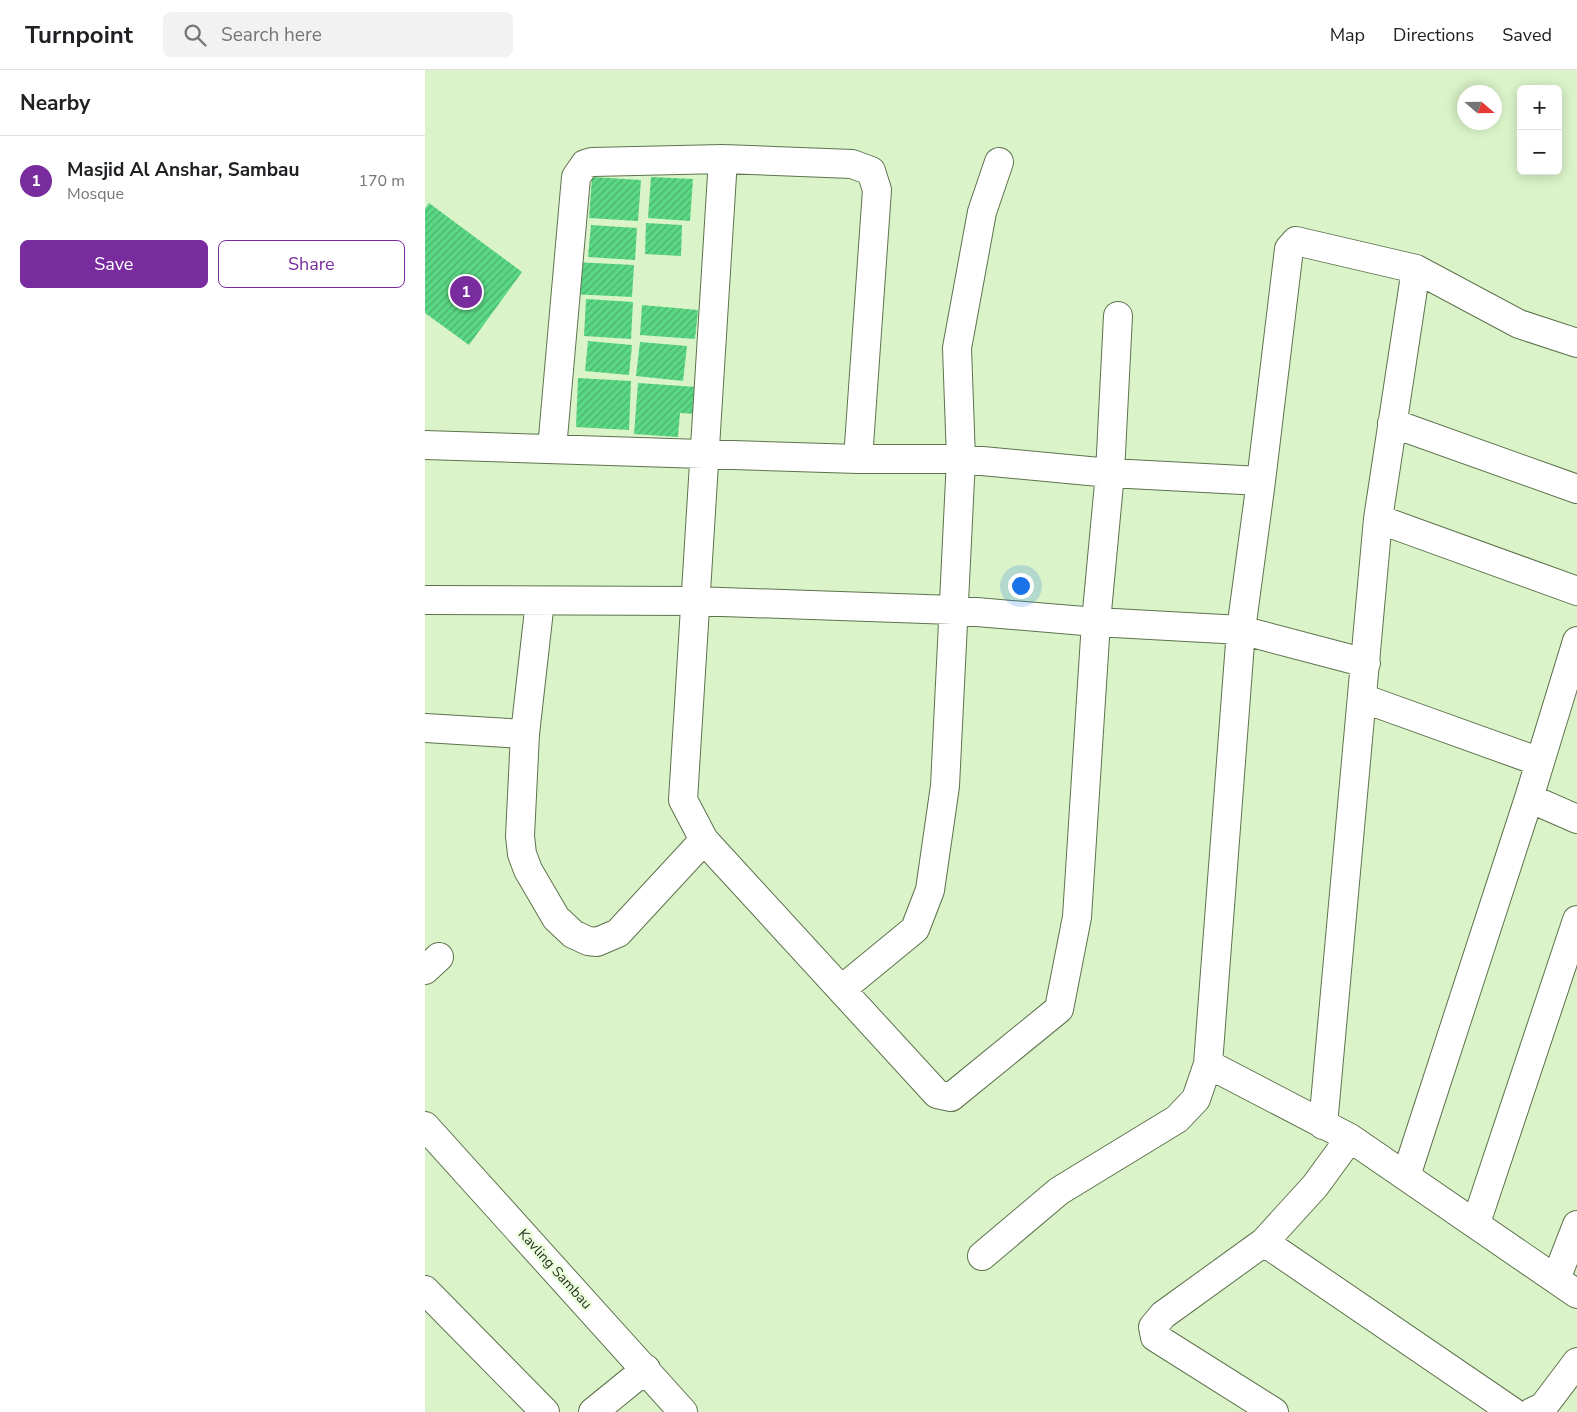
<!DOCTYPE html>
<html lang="en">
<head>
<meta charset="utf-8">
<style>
	body { margin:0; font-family:"Nunito Sans",sans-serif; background:#f2f2f2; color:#202124 }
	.controls { position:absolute; right:15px; top:15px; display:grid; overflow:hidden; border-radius:8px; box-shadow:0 2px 12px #0003 }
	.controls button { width:45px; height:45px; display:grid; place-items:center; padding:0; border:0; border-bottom:1px solid #e0e0e0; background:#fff; color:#202124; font:25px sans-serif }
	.compass { position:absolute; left:1032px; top:15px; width:45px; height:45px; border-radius:50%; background:#fff; box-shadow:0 2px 12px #0003; rotate:110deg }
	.you { position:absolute; left:595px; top:515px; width:18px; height:18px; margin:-12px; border:4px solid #fff; border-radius:50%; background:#1a73e8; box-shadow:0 0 0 8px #1a73e833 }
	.badge { display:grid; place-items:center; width:32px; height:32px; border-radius:50%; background:#782c9e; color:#fff; font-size:16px; font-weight:700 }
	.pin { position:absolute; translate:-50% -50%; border:2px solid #fff; box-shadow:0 1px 5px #0006 }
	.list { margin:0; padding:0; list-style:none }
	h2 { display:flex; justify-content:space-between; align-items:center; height:65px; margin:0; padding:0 20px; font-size:21px }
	h2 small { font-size:16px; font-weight:400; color:#757577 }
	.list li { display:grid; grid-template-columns:32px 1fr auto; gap:15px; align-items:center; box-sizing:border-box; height:90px; padding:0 20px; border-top:1px solid #e0e0e0 }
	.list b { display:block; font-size:19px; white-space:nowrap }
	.list p { margin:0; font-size:16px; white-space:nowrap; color:#757577 }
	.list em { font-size:16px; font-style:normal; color:#757577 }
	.actions { display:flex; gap:10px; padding:15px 20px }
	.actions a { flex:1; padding:11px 0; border:1px solid #782c9e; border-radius:8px; text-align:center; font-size:18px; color:#782c9e }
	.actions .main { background:#782c9e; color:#fff }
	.icon { flex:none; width:28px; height:28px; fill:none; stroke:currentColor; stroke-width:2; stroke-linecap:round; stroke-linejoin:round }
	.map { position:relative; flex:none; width:1152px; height:1342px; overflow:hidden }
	header { display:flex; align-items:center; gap:30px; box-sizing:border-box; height:70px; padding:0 25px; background:#fff; border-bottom:1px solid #e0e0e0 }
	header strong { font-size:24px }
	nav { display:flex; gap:28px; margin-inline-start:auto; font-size:18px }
	.search { width:350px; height:45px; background:#f2f2f2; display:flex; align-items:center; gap:12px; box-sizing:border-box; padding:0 18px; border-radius:8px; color:#757577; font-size:19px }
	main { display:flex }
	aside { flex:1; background:#fff }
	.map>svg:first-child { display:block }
	.building { fill:url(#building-hatch) }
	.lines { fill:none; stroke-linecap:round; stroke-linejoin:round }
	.minor-casing { stroke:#5e734d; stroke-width:30 }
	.minor { stroke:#fff; stroke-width:28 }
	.labels { text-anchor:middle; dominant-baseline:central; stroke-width:5; stroke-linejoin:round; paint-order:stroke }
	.street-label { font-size:14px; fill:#262f1f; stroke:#eafedc }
</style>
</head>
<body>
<header>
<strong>Turnpoint</strong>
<div class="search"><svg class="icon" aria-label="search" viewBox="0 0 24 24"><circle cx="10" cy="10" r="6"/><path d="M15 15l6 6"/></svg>Search here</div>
<nav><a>Map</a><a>Directions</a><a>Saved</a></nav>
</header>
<main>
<aside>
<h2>Nearby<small></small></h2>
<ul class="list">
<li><span class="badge">1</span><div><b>Masjid Al Anshar, Sambau</b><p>Mosque</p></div><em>170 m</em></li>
</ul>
<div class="actions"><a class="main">Save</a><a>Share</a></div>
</aside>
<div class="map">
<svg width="1152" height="1342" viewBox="0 0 1152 1342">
	<defs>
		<pattern id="building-hatch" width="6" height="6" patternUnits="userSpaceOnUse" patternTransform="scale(1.25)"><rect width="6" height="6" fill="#5bd885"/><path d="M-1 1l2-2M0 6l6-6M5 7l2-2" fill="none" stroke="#4bb06c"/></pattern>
	</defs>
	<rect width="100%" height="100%" fill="#daf3c8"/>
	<!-- building -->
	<path class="building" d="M167,107L216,110L213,151L164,148Z
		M226,107L268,109L265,151L223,148Z
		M4,133L97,202L44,275L0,243V139Z
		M221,153L257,155L256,186L220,184Z
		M166,155L212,158L210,190L163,187Z
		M148,192L209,195L207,227L146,224Z
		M161,229L208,232L206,269L159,266Z
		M217,235L273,240L270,269L215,265Z
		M163,271L207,275L204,305L160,301Z
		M215,272L262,276L258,311L211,306Z
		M153,308L206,311L204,360L151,357Z
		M213,313L272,317L270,344L255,343L253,367L209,364Z"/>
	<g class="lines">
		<!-- minor casing -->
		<g class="minor-casing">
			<path id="minor" d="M298,89L258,730L279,770L512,1024L526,1027L634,939L652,847L671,552L685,403L693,246
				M967,353L1152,419
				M0,375L433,389H536L685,403L836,411
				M127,379L151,107L160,94L167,92L298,89L427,94L446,101L452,120L433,389
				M953,449L1152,521
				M0,530L269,531L528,540L671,552L816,560L941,593
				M115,531L100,664L95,766L97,784L103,800L131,848L148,864L163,871L172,872L193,863L279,770
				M937,628L1115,692
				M0,658L100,664
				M1104,728L1152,749
				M0,900L14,887
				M417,919L490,859L505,820L520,716L536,389L532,278L557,142L574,92
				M783,994L925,1068L1152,1224
				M898,1055L953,449L991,199
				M0,1056L258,1342
				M981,1106L1104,728L1152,571
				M1051,1153L1152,850
				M839,1172L1088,1342
				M557,1186L634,1121L752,1049L771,1029L783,994L816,560L836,411L864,179L871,171L991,199L1094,254L1152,273
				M1131,1209L1152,1155
				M0,1220L120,1342
				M168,1342L221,1299
				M849,1342L730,1267L728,1257L738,1245L839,1172L890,1116L925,1068
				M1107,1342L1118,1337L1152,1292"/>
		</g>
		<!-- minor -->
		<use href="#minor" class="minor"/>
	</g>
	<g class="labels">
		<!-- street labels -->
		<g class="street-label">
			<text transform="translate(130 1199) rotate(48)">Kavling Sambau</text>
		</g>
	</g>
</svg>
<div class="controls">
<button>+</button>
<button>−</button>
</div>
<svg class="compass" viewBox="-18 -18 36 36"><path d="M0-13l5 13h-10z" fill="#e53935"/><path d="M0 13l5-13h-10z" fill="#757577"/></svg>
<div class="you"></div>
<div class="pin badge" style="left:41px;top:222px">1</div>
</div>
</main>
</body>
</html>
